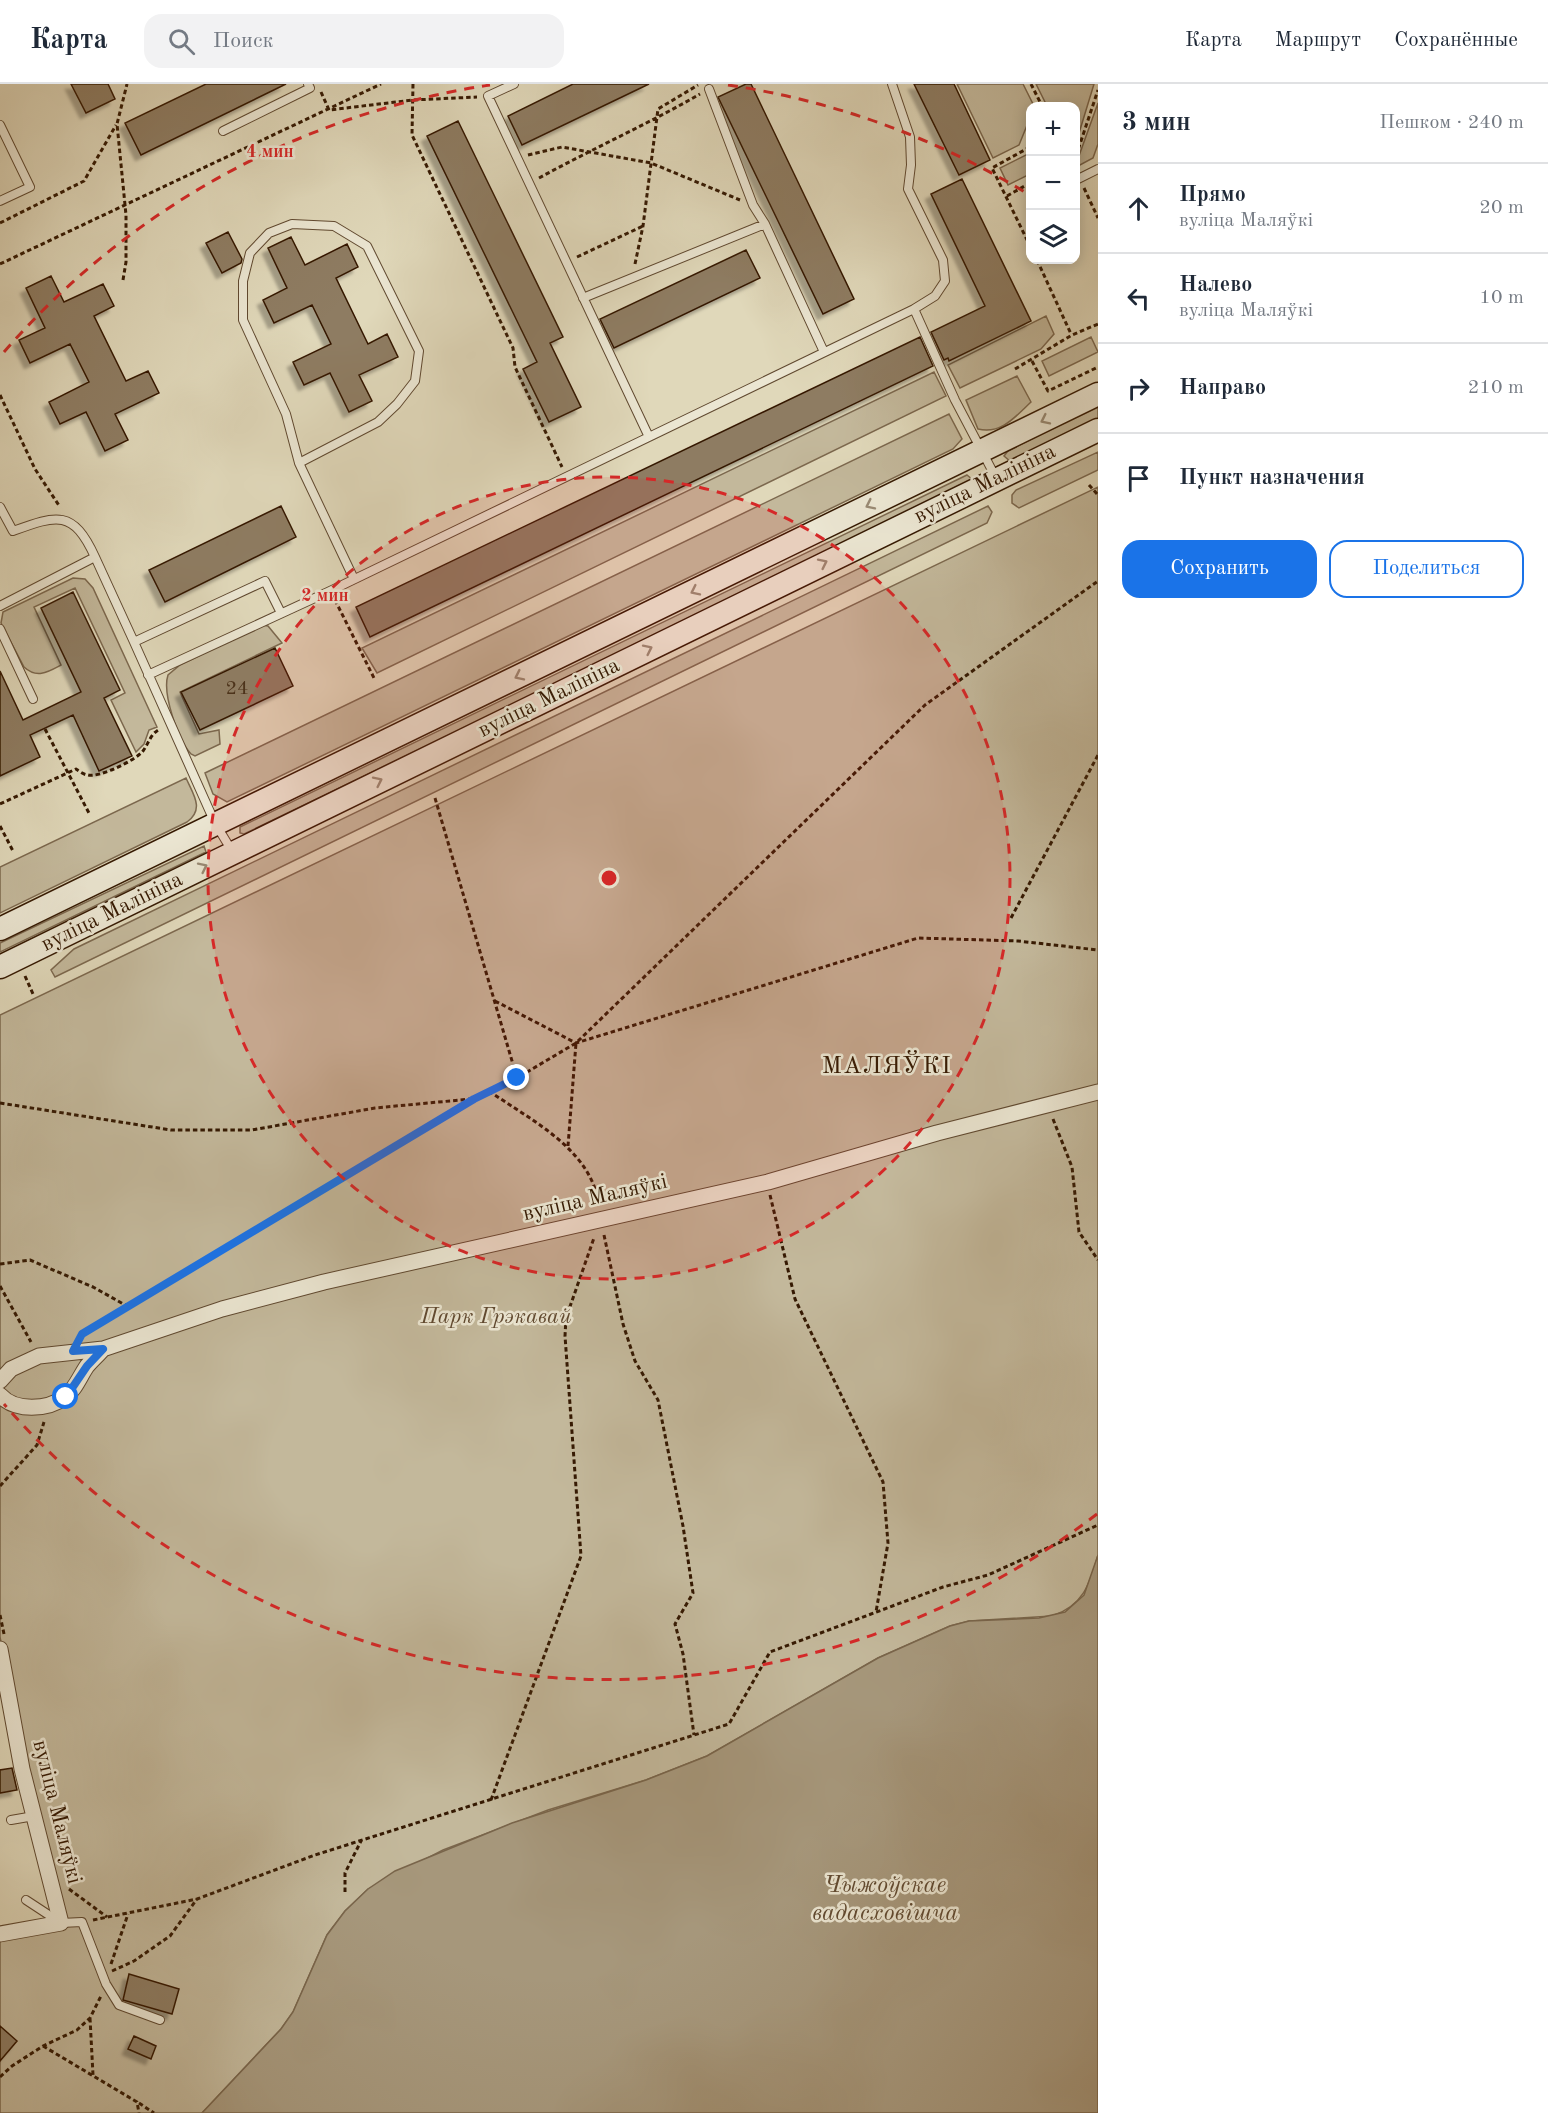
<!DOCTYPE html>
<html lang="ru">
<head>
<meta charset="utf-8">
<style>
	body { margin:0; font-family:"Old Standard TT",serif; background:#f2f2f3; color:#1f2937 }
	.controls { position:absolute; right:18px; top:18px; display:grid; overflow:hidden; border-radius:12px; box-shadow:0 3px 15px #0003 }
	.controls button { width:54px; height:54px; display:grid; place-items:center; padding:0; border:0; border-bottom:2px solid #e0e1e3; background:#fff; color:#1f2937; font:30px sans-serif }
	.stop { position:absolute; width:18px; height:18px; margin:-14px; border:4px solid #1a73e8; border-radius:50%; background:#fff }
	.stop.end { background:#1a73e8; border-color:#fff; box-shadow:0 2px 6px #0008 }
	.list { margin:0; padding:0; list-style:none }
	h2 { display:flex; justify-content:space-between; align-items:center; height:78px; margin:0; padding:0 24px; font-size:26px }
	h2 small { font-size:20px; font-weight:400; color:#747a83 }
	.list li { display:grid; grid-template-columns:39px 1fr auto; gap:18px; align-items:center; box-sizing:border-box; height:90px; padding:0 24px; border-top:2px solid #e0e1e3 }
	.list b { display:block; font-size:22px; white-space:nowrap }
	.list p { margin:0; font-size:20px; white-space:nowrap; color:#747a83 }
	.list em { font-size:20px; font-style:normal; color:#747a83 }
	.actions { display:flex; gap:12px; padding:18px 24px }
	.actions a { flex:1; padding:14px 0; border:2px solid #1a73e8; border-radius:18px; text-align:center; font-size:21px; color:#1a73e8 }
	.actions .main { background:#1a73e8; color:#fff }
	.icon { flex:none; width:33px; height:33px; fill:none; stroke:currentColor; stroke-width:2; stroke-linecap:round; stroke-linejoin:round }
	.map { position:relative; flex:none; width:1098px; height:2029px; overflow:hidden }
	header { display:flex; align-items:center; gap:36px; box-sizing:border-box; height:84px; padding:0 30px; background:#fff; border-bottom:2px solid #e0e1e3 }
	header strong { font-size:28px }
	nav { display:flex; gap:33px; margin-inline-start:auto; font-size:21px }
	.search { width:420px; height:54px; background:#f2f2f3; display:flex; align-items:center; gap:15px; box-sizing:border-box; padding:0 21px; border-radius:18px; color:#747a83; font-size:22px }
	main { display:flex }
	aside { flex:1; background:#fff }
	.map>svg:first-child { display:block }
	.green { fill:#c3b89b; stroke:#7c684e; stroke-width:1.5 }
	.water { fill:#a6977b; stroke:#79654b; stroke-width:1.5 }
	.building { fill:#8e7c62; stroke:#351902; stroke-width:1.5; filter:url(#shadow) }
	.lines { fill:none; stroke-linecap:round; stroke-linejoin:round }
	.lane-casing { stroke:#604930; stroke-width:10 }
	.street-casing { stroke:#604930; stroke-width:17 }
	.secondary-casing { stroke:#351902; stroke-width:25 }
	.path { stroke:#351902; stroke-width:3; stroke-dasharray:4.5 3; stroke-linecap:butt }
	.lane { stroke:#ebe6d2; stroke-width:8 }
	.street { stroke:#ebe6d2; stroke-width:15 }
	.secondary { stroke:#ebe6d2; stroke-width:22 }
	.oneway { stroke:#998a74 }
	.route { stroke:#1a73e8; stroke-width:8 }
	.ring { fill:none; stroke:#d62828; stroke-width:3; stroke-dasharray:10 8 }
	.labels { text-anchor:middle; dominant-baseline:central; stroke-width:5; stroke-linejoin:round; paint-order:stroke }
	.number-label { font-size:20px; fill:#4b321a }
	.street-label { font-size:22px; fill:#351902; stroke:#ebe6d2 }
	.park-label { font-size:22px; font-style:italic; fill:#604930; stroke:#ebe6d2 }
	.neighbourhood-label { font-size:24px; letter-spacing:1.5px; fill:#351902; stroke:#ebe6d2 }
	.water-label { font-size:24px; font-style:italic; fill:#624b32; stroke:#ebe6d2 }
	.centre { fill:#d62828; stroke:#ebe6d2; stroke-width:3 }
	.ring-label { font-size:18px; text-anchor:middle; font-weight:bold; fill:#d62828; stroke:#ebe6d2; stroke-width:5; stroke-linejoin:round; paint-order:stroke }
</style>
</head>
<body>
<header>
<strong>Карта</strong>
<div class="search"><svg class="icon" aria-label="search" viewBox="0 0 24 24"><circle cx="10" cy="10" r="6"/><path d="M15 15l6 6"/></svg>Поиск</div>
<nav><a>Карта</a><a>Маршрут</a><a>Сохранённые</a></nav>
</header>
<main>
<div class="map">
<svg width="1098" height="2029" viewBox="0 0 1098 2029">
	<defs>
		<filter id="shadow"><feDropShadow dx="-5.5" dy="5.5" stdDeviation="1.5" flood-color="#0004"/></filter>
	</defs>
	<rect width="100%" height="100%" fill="#e0d8ba"/>
	<filter id="stains"><feTurbulence type="fractalNoise" baseFrequency=".00333" numOctaves="4"/><feColorMatrix values="0 0 0 0 .2 0 0 0 0 .09 0 0 0 0 .02 0 0 0 .5 -.17"/></filter>
	<radialGradient id="worn" r=".72"><stop offset=".6" stop-color="#630" stop-opacity="0"/><stop offset="1" stop-color="#630" stop-opacity=".3"/></radialGradient>
	<!-- green -->
	<path class="green" d="M957,0H1023L1034,22H1030V34L1019,61L993,74Z
		M1036,0H1094L1076,59V22H1047Z
		M1098,19V60L1093,74L1080,81L1076,80Z
		M1030,69V90L1008,101L1000,84Z
		M1046,232L1054,250L1041,265L960,304L948,281Z
		M1091,253L1098,268L1049,292L1042,277Z
		M934,288L946,312L377,589L362,564Z
		M1017,292L1031,318C1016,332 1001,351 978,345L966,316Z
		M1098,322V335L1011,378L1004,372L1008,367Z
		M949,330L962,355L953,365L227,718L213,710L205,689Z
		M1098,368V386L1019,424L1012,419V411L1016,406Z
		M967,391L973,396L970,400L244,750L240,749V743Z
		M1098,403V1471C1090,1500 1083,1522 1052,1532L969,1537L950,1542L878,1574L707,1672L646,1696L548,1726L443,1766L368,1805L345,1827L327,1851L293,1928L281,1945L202,2029H0V1856L58,1846L0,1553V931Z
		M988,422L992,428L987,439L55,893L51,886L74,865Z
		M73,494L85,495L93,504L157,643L149,646L144,660L136,668L111,616L125,609L75,504L34,523L61,581C48,588 37,595 24,583L1,539L3,528Z
		M262,541L268,542L282,559L180,608L199,650L219,646L220,660L195,672L191,670C178,656 162,609 168,591L180,581Z
		M186,694C193,710 205,725 187,738L0,829V783Z
		M204,762L206,768L0,868V859Z"/>
	<!-- water -->
	<path class="water" d="M1098,1471V2029H202L281,1945L293,1928L327,1851L345,1827L368,1805L395,1787L512,1739L646,1696L707,1672L878,1574L950,1542L969,1537L1039,1534L1065,1528L1084,1511Z"/>
	<!-- building -->
	<path class="building" d="M71,0H108L115,15L86,29Z
		M206,0H286L141,71L125,39Z
		M573,0H649L522,61L508,32Z
		M746,0H751L854,215L823,230L718,13Z
		M914,0H954L990,76L959,91Z
		M458,37L563,253L550,259L581,323L549,338L523,285L537,278L427,52Z
		M962,95L1031,237L949,277L948,274L944,276L931,248L985,222L931,110Z
		M228,148L242,175L241,179L222,189L206,159Z
		M291,153L305,181L347,160L358,183L336,194L368,260L387,250L398,273L359,291L372,317L349,328L330,289L304,301L293,278L331,260L312,221L274,239L263,216L287,204L268,164Z
		M746,166L760,194L614,264L600,235Z
		M51,192L64,218L103,200L114,222L94,232L126,297L148,287L159,309L115,330L128,356L105,367L86,328L60,340L49,318L89,298L70,260L30,279L19,256L45,244L26,204Z
		M920,253L933,282L370,553L356,523Z
		M281,422L296,453L165,518L149,486Z
		M73,508L120,606L104,614L132,672L99,687L73,631L30,651L40,673L0,692V587L23,636L81,608L41,524Z
		M275,564L293,602L200,646L181,608Z
		M12,1684L17,1706L0,1709V1686Z
		M129,1890L179,1905L172,1930L123,1916Z
		M0,1942L17,1957L0,1977Z
		M134,1952L156,1962L151,1975L128,1965Z"/>
	<g class="lines">
		<!-- lane casing -->
		<g class="lane-casing">
			<path id="lane" d="M514,0L488,12L649,353
				M892,0L910,53L911,81L908,105L943,176L945,197L935,212L914,225L955,316L995,392
				M709,5L753,121L765,140L824,268
				M0,41L30,103L0,117
				M223,47L310,4L308,0
				M1076,96L1098,85
				M583,214L765,140
				M299,379L378,338L397,320L415,297L419,267L367,162L334,142L292,140L269,149L250,169L243,197V236L286,330L299,379L354,495
				M0,423L13,447C57,431 73,425 95,473
				M0,522L95,473L134,558
				M0,545L33,615
				M148,591L330,507L914,225
				M232,767L215,739L134,558L265,497L281,529
				M11,1736L34,1732
				M26,1816L61,1839L82,1838L106,1900L119,1921L160,1936"/>
		</g>
		<!-- street casing -->
		<g class="street-casing">
			<path id="street" d="M0,1297L11,1285L39,1272L103,1265L222,1225L324,1198L768,1098L937,1049L1098,1008
				M0,1311C15,1328 48,1326 65,1313C75,1306 80,1292 87,1282C92,1276 98,1271 103,1265
				M0,1565L22,1685L61,1839L0,1850"/>
		</g>
		<!-- secondary casing -->
		<g class="secondary-casing">
			<path id="secondary" d="M0,845L1098,310
				M0,883L1098,346"/>
		</g>
		<!-- path -->
		<path class="path" d="M413,0L412,51L513,264L515,283L562,383
			M1031,0L1042,22
			M321,8L329,26L413,16L477,13
			M1030,63L992,84L1030,162
			M528,71L562,63L651,79L740,116
			M1076,72L1098,6
			M539,94C592,65 648,40 700,10
			M1084,104L1098,134
			M1007,112L1030,99
			M0,139L84,97L116,41
			M577,173L643,142
			M1037,176L1071,250
			M0,180L381,0
			M635,180L643,142L658,25L698,1
			M123,196L126,178V131L117,40L127,0
			M1032,277L1048,307L1098,283
			M1015,285L1072,251L1098,240
			M0,311L35,385L60,423
			M1089,401L1098,411
			M335,516L374,594
			M45,645L90,731
			M435,714L517,994
			M0,720L76,685C79,687 84,691 88,691C99,694 136,676 143,667C149,659 150,650 160,645
			M0,742L13,767
			M1011,834L1098,671
			M25,892L33,910
			M495,917L576,959L918,854L1018,857L1098,866
			M489,1007C532,1037 591,1065 599,1121
			M0,1019L171,1046H252L375,1024L471,1015
			M1053,1035L1072,1083L1079,1148L1098,1176
			M568,1062L576,959
			M770,1111L795,1215L883,1398L888,1459L876,1528
			M604,1151L623,1240L635,1277L658,1316L683,1442L693,1509L675,1540L683,1570L694,1651
			M0,1180L30,1176L93,1203L127,1222
			M0,1202L31,1258
			M81,1251L474,1015L517,994L576,959L925,621L1098,497
			M0,1402L37,1361L44,1338
			M0,1531L4,1550
			M491,1716L581,1472L565,1252L566,1234L594,1154
			M69,1805L107,1833
			M345,1808V1789L361,1757
			M93,1836L197,1815L315,1771L729,1640L770,1568L943,1503L988,1491L1098,1441
			M111,1880L128,1830
			M112,1887L134,1877L170,1852L197,1815
			M90,1934L93,1991
			M43,1962L137,2018L139,2029
			M0,1993L12,1982L43,1962L77,1946L90,1934L101,1912
			M139,2019L154,2029"/>
		<!-- lane -->
		<use href="#lane" class="lane"/>
		<!-- street -->
		<use href="#street" class="street"/>
		<!-- secondary -->
		<use href="#secondary" class="secondary"/>
	</g>
	<!-- one-way arrows -->
	<defs><path id="oneway-chevron" d="M-2-3.5L2.5 0L-2 3.5" fill="none" stroke-width="1.6" stroke-linecap="round" stroke-linejoin="round" transform="scale(1.5)"/></defs>
	<g class="oneway">
		<use href="#oneway-chevron" transform="translate(1045 336) rotate(154)"/>
		<use href="#oneway-chevron" transform="translate(870 421) rotate(154)"/>
		<use href="#oneway-chevron" transform="translate(823 479) rotate(-26)"/>
		<use href="#oneway-chevron" transform="translate(695 507) rotate(154)"/>
		<use href="#oneway-chevron" transform="translate(648 565) rotate(-26)"/>
		<use href="#oneway-chevron" transform="translate(519 592) rotate(154)"/>
		<use href="#oneway-chevron" transform="translate(378 697) rotate(-26)"/>
		<use href="#oneway-chevron" transform="translate(203 783) rotate(-26)"/>
	</g>
	<g class="lines">
		<!-- route -->
		<path class="route" d="M66,1313L87,1282L103,1265L73,1267L82,1250L474,1015L517,994"/>
	</g>
	<!-- distance rings -->
	<circle cx="609" cy="794" r="401" fill="#d62828" fill-opacity=".12"/>
	<g class="ring">
		<circle cx="609" cy="794" r="401"/>
		<path d="M1097 1430A802 802 0 0 1 4 1320M4 268A802 802 0 0 1 490 1M728 1A802 802 0 0 1 1028 110"/>
	</g>
	<g class="labels">
		<!-- number labels -->
		<g class="number-label">
			<text x="237" y="605">24</text>
		</g>
		<!-- street labels -->
		<g class="street-label">
			<text transform="translate(985 400) rotate(-26)">вуліца Малініна</text>
			<text transform="translate(549 614) rotate(-26)">вуліца Малініна</text>
			<text transform="translate(112 828) rotate(-26)">вуліца Малініна</text>
			<text transform="translate(595 1114) rotate(-13)">вуліца Маляўкі</text>
			<text transform="translate(57 1728) rotate(76)">вуліца Маляўкі</text>
		</g>
		<!-- park labels -->
		<g class="park-label">
			<text x="496" y="1233">Парк Грэкавай</text>
		</g>
		<!-- neighbourhood labels -->
		<g class="neighbourhood-label">
			<text x="887" y="983">МАЛЯЎКІ</text>
		</g>
		<!-- water labels -->
		<g class="water-label">
			<text x="885" y="1802">Чыжоўскае<tspan x="885" dy="28">вадасховішча</tspan></text>
		</g>
	</g>
	<circle cx="609" cy="794" r="9" class="centre"/>
	<g class="ring-label">
		<text x="270" y="73">4 мин</text>
		<text x="325" y="517">2 мин</text>
	</g>
	<rect width="100%" height="100%" filter="url(#stains)"/>
	<rect width="100%" height="100%" fill="url(#worn)"/>
</svg>
<div class="controls">
<button>+</button>
<button>−</button>
<button><svg class="icon" aria-label="layers" viewBox="0 0 24 24"><path d="M12 4l9 5-9 5-9-5zM3 14l9 5 9-5"/></svg></button>
</div>
<div class="stop" style="left:66px;top:1313px"></div>
<div class="stop end" style="left:517px;top:994px"></div>
</div>
<aside>
<h2>3 мин<small>Пешком · 240 m</small></h2>
<ul class="list">
<li><svg class="icon" aria-label="ahead" viewBox="0 0 24 24"><path d="M12 20V5M6 11l6-6 6 6"/></svg><div><b>Прямо</b><p>вуліца Маляўкі</p></div><em>20 m</em></li>
<li><svg class="icon" aria-label="left" viewBox="0 0 24 24"><path d="M17 20v-9H6M10 6l-5 5 5 5"/></svg><div><b>Налево</b><p>вуліца Маляўкі</p></div><em>10 m</em></li>
<li><svg class="icon" aria-label="right" viewBox="0 0 24 24"><path d="M7 20v-9h11M14 6l5 5-5 5"/></svg><div><b>Направо</b></div><em>210 m</em></li>
<li><svg class="icon" aria-label="arrive" viewBox="0 0 24 24"><path d="M6 21V4h12l-3 4 3 4H6"/></svg><div><b>Пункт назначения</b></div></li>
</ul>
<div class="actions"><a class="main">Сохранить</a><a>Поделиться</a></div>
</aside>
</main>
</body>
</html>
